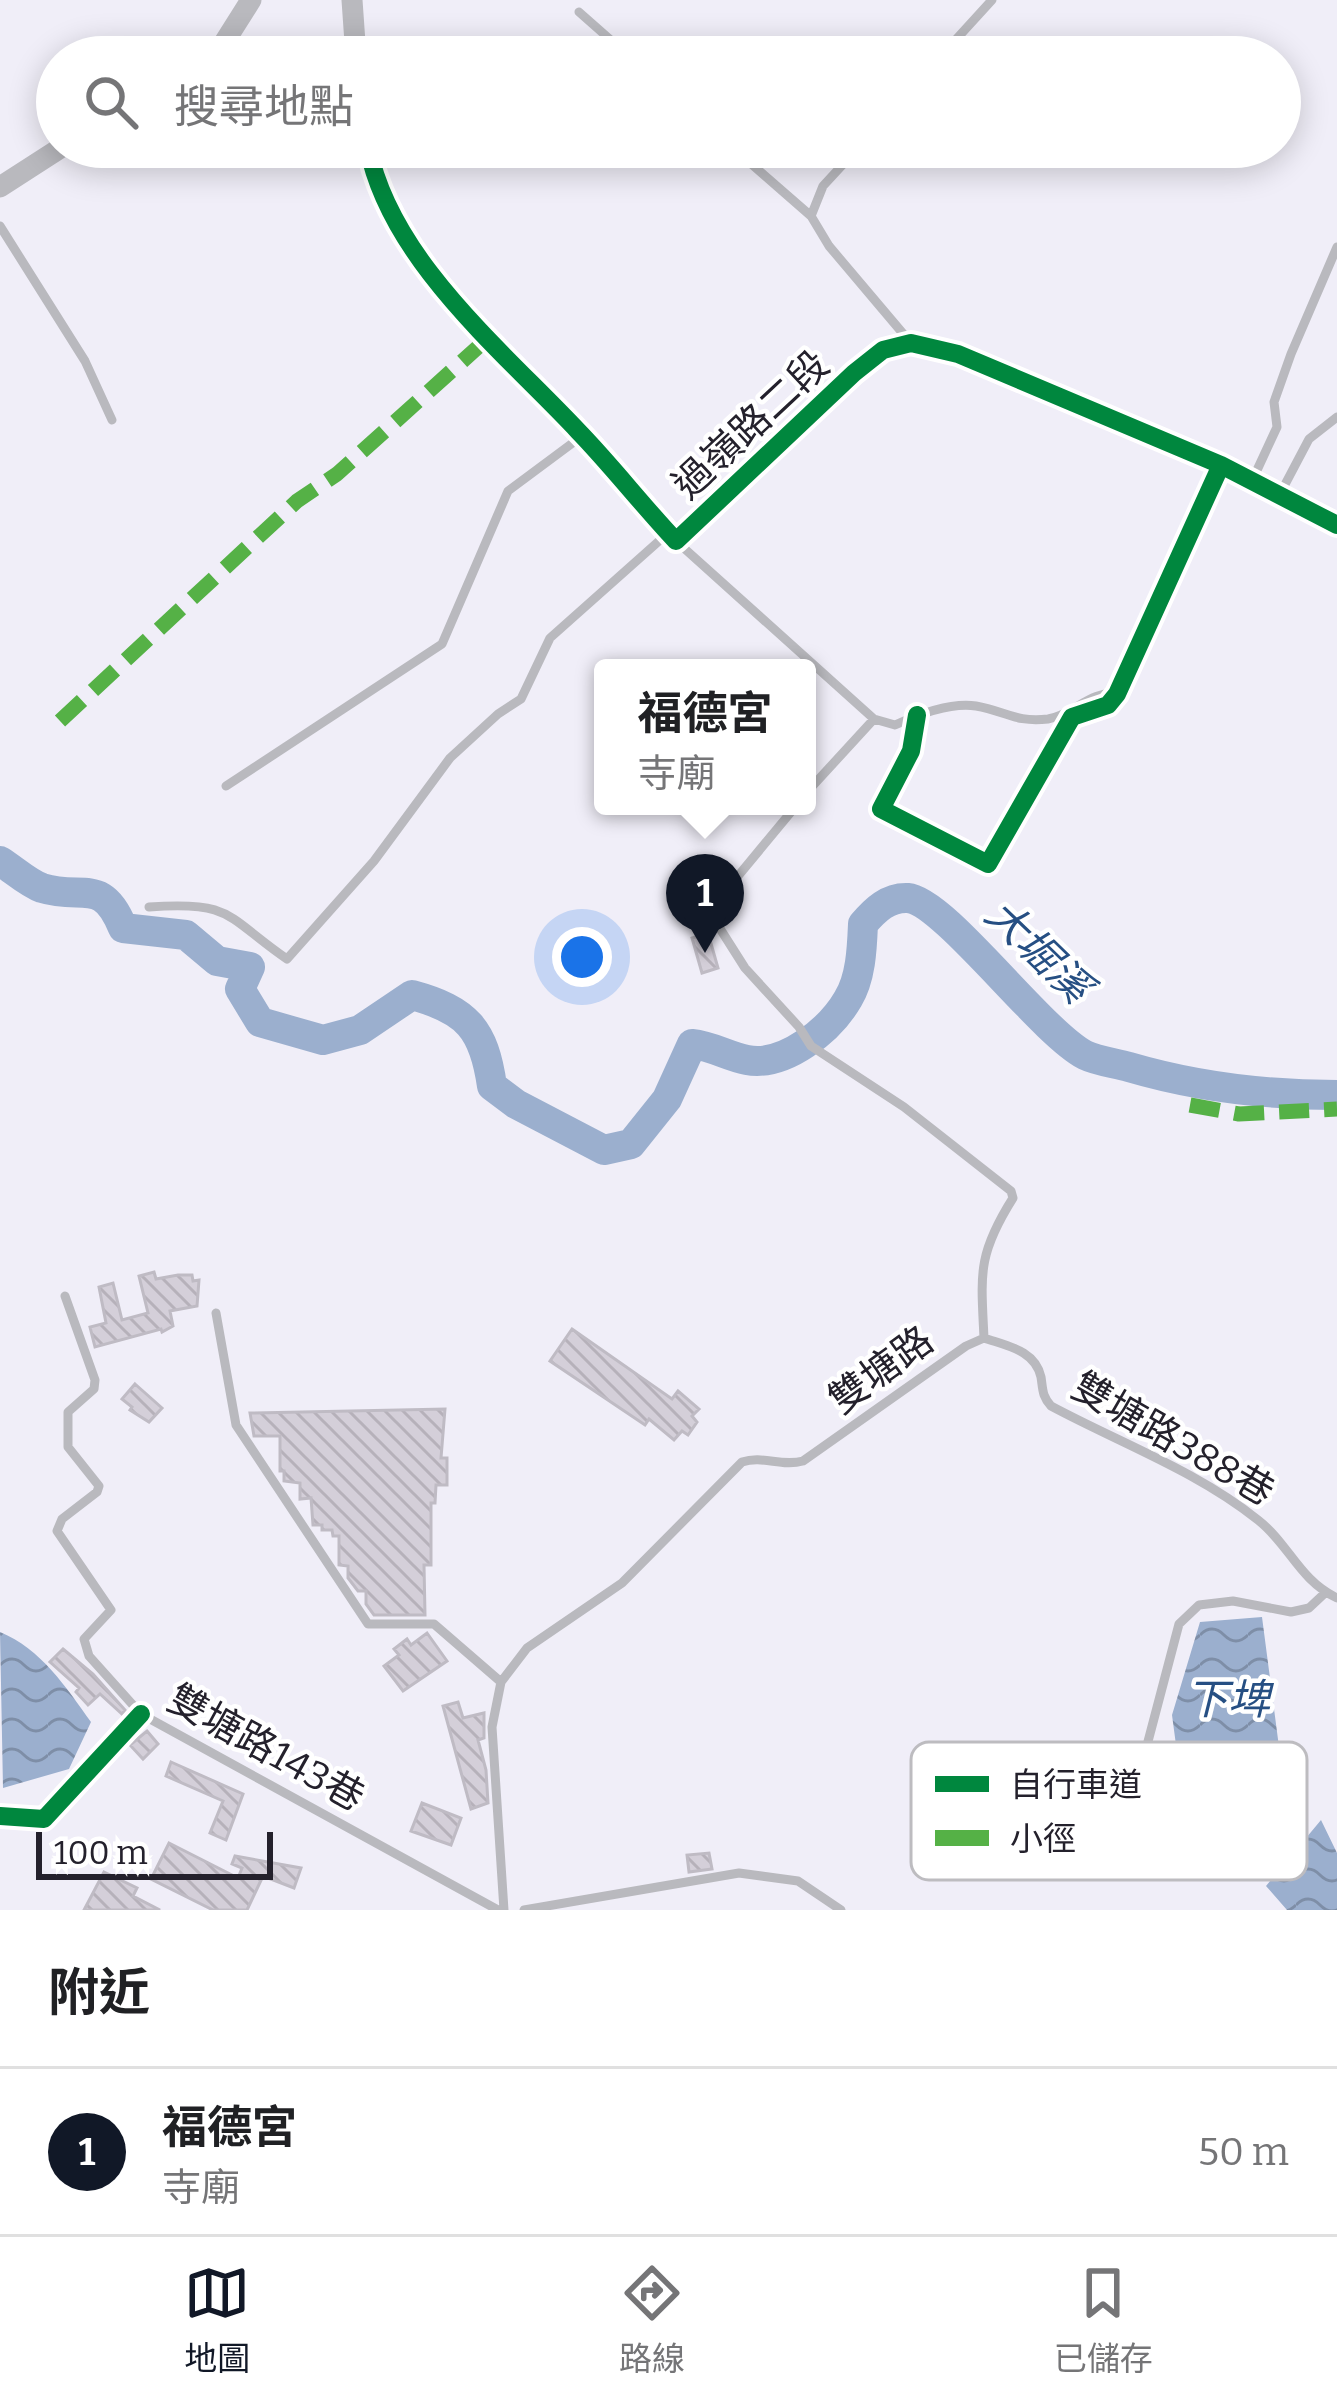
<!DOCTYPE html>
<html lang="zh-TW">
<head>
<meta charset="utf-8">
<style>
	body { margin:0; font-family:Bitter,"Noto Sans TC",serif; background:#f6f6f6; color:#202124 }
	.scale { position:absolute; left:36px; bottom:30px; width:237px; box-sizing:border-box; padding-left:12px; border:6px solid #24212c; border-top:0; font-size:33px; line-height:42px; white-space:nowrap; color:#24212c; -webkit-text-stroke:9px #fff; paint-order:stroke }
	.you { position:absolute; left:582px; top:957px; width:42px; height:42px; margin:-30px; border:9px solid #fff; border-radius:50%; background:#1a73e8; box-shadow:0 0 0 18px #1a73e833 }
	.badge { display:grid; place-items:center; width:78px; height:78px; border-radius:50%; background:#111827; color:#fff; font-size:39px; font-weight:700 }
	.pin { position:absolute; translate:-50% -99px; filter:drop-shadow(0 3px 6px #0008) }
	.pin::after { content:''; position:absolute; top:63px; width:42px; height:36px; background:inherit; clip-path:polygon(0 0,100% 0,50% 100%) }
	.popup { position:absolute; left:594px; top:659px; width:222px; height:156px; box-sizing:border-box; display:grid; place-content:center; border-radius:12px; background:#fff; filter:drop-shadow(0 3px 9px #0005); font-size:39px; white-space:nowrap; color:#757577 }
	.popup b { font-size:45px; color:#202124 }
	.popup::after { content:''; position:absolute; left:50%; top:100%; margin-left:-24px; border:24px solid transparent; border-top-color:#fff }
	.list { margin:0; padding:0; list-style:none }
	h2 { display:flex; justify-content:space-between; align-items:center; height:156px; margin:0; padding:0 48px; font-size:51px }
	h2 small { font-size:39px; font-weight:400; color:#757577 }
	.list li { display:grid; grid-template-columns:78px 1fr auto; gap:36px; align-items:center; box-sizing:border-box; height:168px; padding:0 48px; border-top:3px solid #e0e0e0 }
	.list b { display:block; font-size:45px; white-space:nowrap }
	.list p { margin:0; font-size:39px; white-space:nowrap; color:#757577 }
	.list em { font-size:39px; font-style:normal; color:#757577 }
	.icon { flex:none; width:66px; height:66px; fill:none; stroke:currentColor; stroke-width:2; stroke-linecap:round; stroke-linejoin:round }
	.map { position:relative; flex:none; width:1337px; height:1910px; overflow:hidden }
	.search { position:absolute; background:#fff; box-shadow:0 6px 30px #0003; left:36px; right:36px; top:36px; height:132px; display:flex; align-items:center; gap:30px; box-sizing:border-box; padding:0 42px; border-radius:66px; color:#757577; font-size:45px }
	.sheet { height:324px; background:#fff }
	nav { display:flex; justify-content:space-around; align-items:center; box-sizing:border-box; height:168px; border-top:3px solid #e0e0e0; background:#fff; font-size:33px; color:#757577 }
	nav a { display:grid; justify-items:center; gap:6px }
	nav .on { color:#111827 }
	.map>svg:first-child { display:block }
	.water { fill:url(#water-waves) }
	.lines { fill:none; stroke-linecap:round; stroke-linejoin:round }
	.river { stroke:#9bafce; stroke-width:30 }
	.building { fill:url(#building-back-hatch); stroke:#bfbbc4; stroke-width:3 }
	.service { stroke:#b9b9be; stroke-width:9 }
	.minor { stroke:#b9b9be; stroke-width:18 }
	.tertiary { stroke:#b9b9be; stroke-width:21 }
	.quiet { stroke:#55b146; stroke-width:15; stroke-dasharray:30 15; stroke-linecap:butt }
	.cycleway-casing { stroke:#fff; stroke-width:26 }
	.cycleway { stroke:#00873e; stroke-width:18 }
	.labels { text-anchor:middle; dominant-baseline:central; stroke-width:9; stroke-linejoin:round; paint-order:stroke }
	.street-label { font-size:39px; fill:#24212c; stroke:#fff }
	.water-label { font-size:42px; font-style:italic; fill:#264f83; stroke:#fff }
	.key { fill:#fff; stroke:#bdbcc0; stroke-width:3 }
	.key-label { font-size:33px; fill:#24212c }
</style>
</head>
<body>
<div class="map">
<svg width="1337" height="1910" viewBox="0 0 1337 1910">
	<defs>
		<pattern id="water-waves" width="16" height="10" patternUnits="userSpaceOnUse" patternTransform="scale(3)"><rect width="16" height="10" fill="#9bafce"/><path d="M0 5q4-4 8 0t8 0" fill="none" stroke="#7e8ea7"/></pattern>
		<pattern id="building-back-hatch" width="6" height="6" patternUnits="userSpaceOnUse" patternTransform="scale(3)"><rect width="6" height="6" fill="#d4cfd9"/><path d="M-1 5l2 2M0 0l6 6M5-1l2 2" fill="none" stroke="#b6b1ba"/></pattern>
	</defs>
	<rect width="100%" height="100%" fill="#f0eef8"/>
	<!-- water -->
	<path class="water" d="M1262,1617L1279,1747L1176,1745L1172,1715L1200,1622Z
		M0,1632C41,1649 66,1687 91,1722L69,1769L3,1788Z
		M1321,1820L1337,1853V1910H1287L1266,1886Z"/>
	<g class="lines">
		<!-- river -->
		<path class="river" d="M0,861C13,869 28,883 42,888C83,901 102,876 123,928L186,935L217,961L250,967L240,989L260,1022L323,1040L360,1030L412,995C467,1010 484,1029 492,1086L516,1104L604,1150L631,1144L667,1099L692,1044C712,1046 727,1056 747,1060C785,1067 830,1030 848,999C861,978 862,948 863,924C875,910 888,897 908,898C944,901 1040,1031 1085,1055C1097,1061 1115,1063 1129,1067C1197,1087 1266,1095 1337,1095"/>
	</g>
	<!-- building -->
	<path class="building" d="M708,933L718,968L702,973L692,938Z
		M154,1272L156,1279L178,1275H192L193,1281L199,1280L197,1306L170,1311L173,1326L162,1332L161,1329L95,1347L90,1327L106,1323L99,1287L113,1283L122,1320L148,1313L139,1276Z
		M572,1329L672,1399L678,1391L699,1409L692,1416L697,1422L688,1435L682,1431L674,1440L649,1419L645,1425L550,1361Z
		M135,1384L162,1408L149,1422L130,1410L132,1407L122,1399Z
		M445,1409L441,1458H447V1485H436L435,1503H431V1565H424L425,1615H374L366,1604V1591H358L348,1578V1566L339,1565V1536H333L332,1530H322V1525H313L311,1498L300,1499V1483L284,1481V1471H280V1436H254L250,1413Z
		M427,1633L447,1661L403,1691L384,1666L399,1655L394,1649L407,1639L411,1645Z
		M63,1649L93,1674L125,1710L122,1714L100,1694L88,1705L76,1692L79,1688L50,1662Z
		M458,1702L463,1718L484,1713V1738L478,1740L486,1770L488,1803L471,1809L443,1706Z
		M147,1731L158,1744L143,1759L130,1745Z
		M171,1762L243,1794L226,1840L210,1833L223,1801L166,1776Z
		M422,1803L461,1818L451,1845L411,1831Z
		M169,1843L238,1878L242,1868L232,1864L235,1856L301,1868L294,1888L263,1876L247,1910H213L151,1879Z
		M709,1853L712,1869L689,1872L687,1855Z
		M104,1872L137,1888L133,1896L160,1910H84Z"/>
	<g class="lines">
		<!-- service -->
		<path class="service" d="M579,12L630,57
			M940,57L992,0
			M732,147L811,216
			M859,147L823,186L811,216L829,246L911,343
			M0,226L85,361L112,420
			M1252,481L1277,427L1274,402L1291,354L1337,247
			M1280,494L1309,439L1337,417
			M676,541L874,719L895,725C917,715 951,702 976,706C1005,711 1016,723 1048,719C1073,715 1091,690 1117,694
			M226,786L442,644L508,491L582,436
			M807,792L874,719
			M149,907C233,901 225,916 287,959L374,861L450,758L498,714L521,699L550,638L668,533
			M65,1296L95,1380L94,1389L68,1412V1447L99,1486L97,1492L62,1519L57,1531L111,1610L84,1639L89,1656L141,1714L498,1910
			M216,1313L236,1425L368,1624H434L501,1682
			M984,1338C1007,1346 1035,1350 1041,1377C1043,1390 1042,1396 1051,1406C1120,1443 1197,1471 1258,1520C1289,1544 1299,1580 1337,1598
			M1122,1840L1179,1624L1199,1605L1233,1601L1291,1612L1309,1608L1325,1593
			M504,1910L492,1727L501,1682L527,1648L622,1583L742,1462C763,1455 781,1467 803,1461L966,1346L984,1338C981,1274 977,1255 1013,1198L1011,1191L904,1107L811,1046L799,1027L745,968L712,916L719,899L796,806
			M524,1910L739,1873L798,1881L841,1910"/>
		<!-- minor -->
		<path class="minor" d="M917,715L911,751L881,809L988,864L1072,717L1108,705L1117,694L1221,465
			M0,1816L44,1819L141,1714"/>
		<!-- tertiary -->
		<path class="tertiary" d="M352,0L356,57
			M215,57L251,0
			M368,147C390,260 503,351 578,431C612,466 642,505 676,541L854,373L883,350L911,343L958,354L1221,465L1337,525
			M0,187L62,147"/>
		<!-- quiet -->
		<path class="quiet" d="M60,721L297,501L337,474L487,339
			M1190,1105L1239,1114L1337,1109"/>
		<!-- cycleway casing -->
		<g class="cycleway-casing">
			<path id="cycleway" d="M368,147C390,260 503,351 578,431C612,466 642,505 676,541L854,373L883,350L911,343L958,354L1221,465L1337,525
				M917,715L911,751L881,809L988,864L1072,717L1108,705L1117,694L1221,465
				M0,1816L44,1819L141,1714"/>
		</g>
		<!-- cycleway -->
		<use href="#cycleway" class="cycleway"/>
	</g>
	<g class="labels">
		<!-- street labels -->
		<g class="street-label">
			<text transform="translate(751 425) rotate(-43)">過嶺路二段</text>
			<text transform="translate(881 1370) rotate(-36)">雙塘路</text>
			<text transform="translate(1173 1439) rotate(30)">雙塘路388巷</text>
			<text transform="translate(266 1748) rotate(29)">雙塘路143巷</text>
		</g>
		<!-- water labels -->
		<g class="water-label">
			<text transform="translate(1038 951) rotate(44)">大堀溪</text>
			<text x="1228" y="1700">下埤</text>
		</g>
	</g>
	<!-- legend -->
	<rect x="911" y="1742" width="396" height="138" rx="18" class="key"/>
	<rect x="935" y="1776" width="54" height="16" fill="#00873e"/>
	<rect x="935" y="1830" width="54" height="16" fill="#55b146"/>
	<g class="key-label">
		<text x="1010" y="1796">自行車道</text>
		<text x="1010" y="1850">小徑</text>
	</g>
</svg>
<div class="scale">100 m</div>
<div class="you"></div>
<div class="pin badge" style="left:705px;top:953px">1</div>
<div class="popup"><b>福德宮</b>寺廟</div>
<div class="search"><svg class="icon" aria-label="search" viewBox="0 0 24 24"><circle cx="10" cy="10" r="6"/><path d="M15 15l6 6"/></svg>搜尋地點</div>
</div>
<section class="sheet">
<h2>附近<small></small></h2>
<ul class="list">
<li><span class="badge">1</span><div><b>福德宮</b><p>寺廟</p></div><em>50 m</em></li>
</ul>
</section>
<nav>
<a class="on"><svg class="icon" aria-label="map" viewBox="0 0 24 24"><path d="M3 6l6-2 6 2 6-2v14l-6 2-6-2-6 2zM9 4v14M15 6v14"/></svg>地圖</a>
<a><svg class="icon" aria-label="directions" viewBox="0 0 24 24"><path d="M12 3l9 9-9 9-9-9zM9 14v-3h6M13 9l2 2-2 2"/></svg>路線</a>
<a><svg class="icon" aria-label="saved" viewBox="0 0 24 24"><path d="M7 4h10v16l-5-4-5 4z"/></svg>已儲存</a>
</nav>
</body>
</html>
